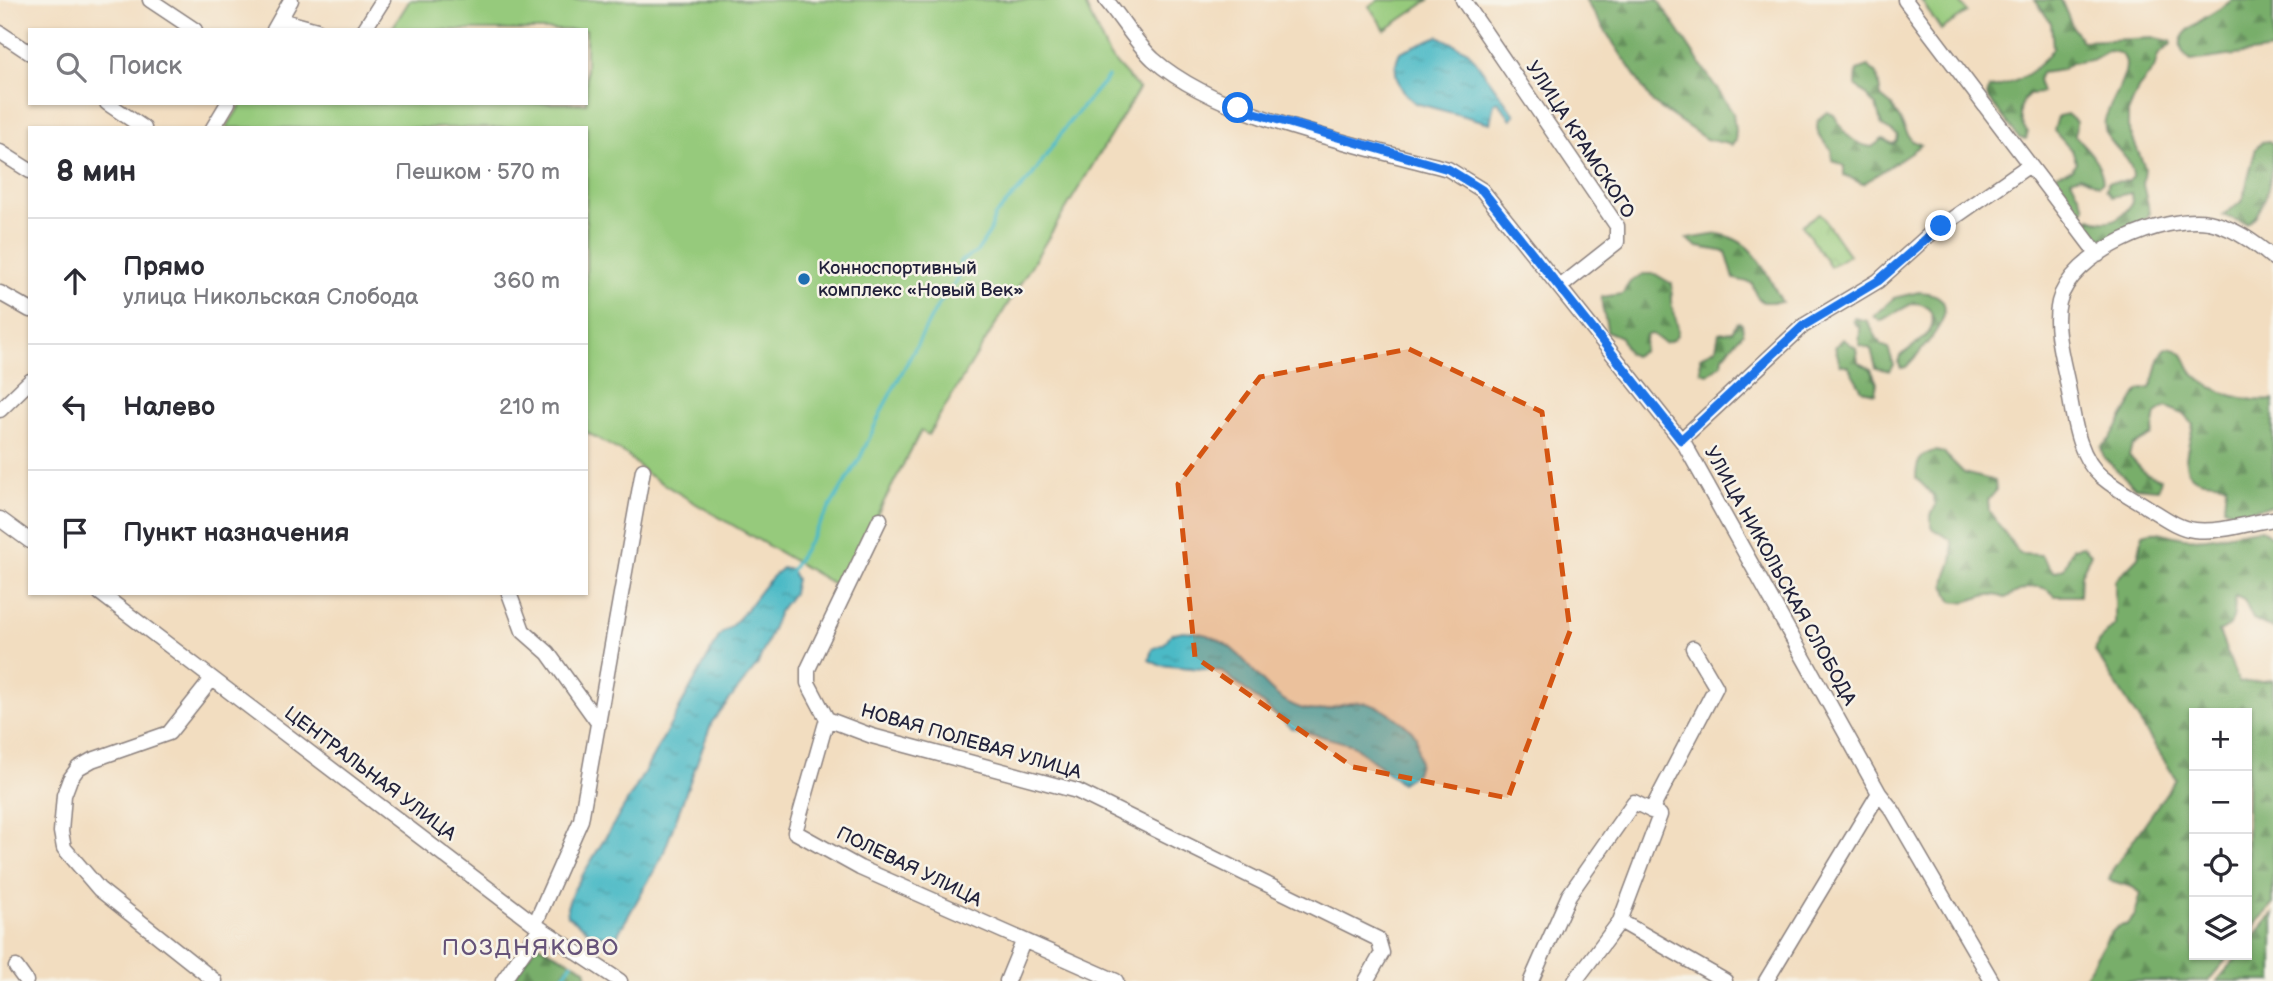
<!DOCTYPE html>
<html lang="ru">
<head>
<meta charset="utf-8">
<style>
	body { margin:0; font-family:"Balsamiq Sans",sans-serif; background:#f7f7f7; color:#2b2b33 }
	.controls { position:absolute; right:21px; bottom:21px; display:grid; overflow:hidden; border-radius:0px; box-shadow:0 2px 5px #0004 }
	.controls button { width:63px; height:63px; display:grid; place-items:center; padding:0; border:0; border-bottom:2px solid #e1e1e2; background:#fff; color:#2b2b33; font:35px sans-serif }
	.stop { position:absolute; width:21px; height:21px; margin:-16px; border:5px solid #1a73e8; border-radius:50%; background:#fff }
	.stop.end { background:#1a73e8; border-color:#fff; box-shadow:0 2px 7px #0008 }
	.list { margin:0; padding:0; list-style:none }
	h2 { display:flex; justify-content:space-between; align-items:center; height:91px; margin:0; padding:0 28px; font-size:30px }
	h2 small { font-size:23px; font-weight:400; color:#7c7c81 }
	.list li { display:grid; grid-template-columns:46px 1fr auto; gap:21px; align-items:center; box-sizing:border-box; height:126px; padding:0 28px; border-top:2px solid #e1e1e2 }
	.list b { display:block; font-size:26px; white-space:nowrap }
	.list p { margin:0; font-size:23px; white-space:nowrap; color:#7c7c81 }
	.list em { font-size:23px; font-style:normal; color:#7c7c81 }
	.icon { flex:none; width:38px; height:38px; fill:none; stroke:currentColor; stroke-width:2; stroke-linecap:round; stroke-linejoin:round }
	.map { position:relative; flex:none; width:2273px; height:981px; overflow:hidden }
	.search { position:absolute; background:#fff; box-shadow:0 2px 5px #0004; left:28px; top:28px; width:560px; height:77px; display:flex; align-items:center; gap:18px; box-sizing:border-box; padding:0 24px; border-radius:0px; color:#7c7c81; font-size:26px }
	.panel { position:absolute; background:#fff; box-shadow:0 2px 5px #0004; left:28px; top:126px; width:560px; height:469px; border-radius:0px }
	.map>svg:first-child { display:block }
	.forest { fill:url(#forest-firs); stroke:#4d6853; stroke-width:2 }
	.park { fill:url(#park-crowns); stroke:#5c765b; stroke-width:2 }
	.pitch { fill:#96ca7b; stroke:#5c765b; stroke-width:2 }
	.water { fill:url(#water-ripples); stroke:#376e80; stroke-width:2 }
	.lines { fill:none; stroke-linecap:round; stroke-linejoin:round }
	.stream { stroke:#4cbac6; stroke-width:3.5 }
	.minor-casing { stroke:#8a807e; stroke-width:17 }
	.minor { stroke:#fff; stroke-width:14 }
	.route { stroke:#1a73e8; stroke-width:9 }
	.marked { fill:#d45411; fill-opacity:0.2; stroke:#d45411; stroke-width:5; stroke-dasharray:14 9; stroke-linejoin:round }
	.poi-dot { fill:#1f6fb2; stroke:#f7f3e8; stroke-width:2.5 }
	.labels { text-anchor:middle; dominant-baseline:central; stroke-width:5; stroke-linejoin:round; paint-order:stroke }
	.street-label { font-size:19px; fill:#22223b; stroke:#f7f3e8 }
	.poi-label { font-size:19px; fill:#22223b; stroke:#f7f3e8; text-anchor:start }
	.quarter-label { font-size:23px; letter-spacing:2px; fill:#665379; stroke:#f7f3e8 }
</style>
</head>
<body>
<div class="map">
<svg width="2273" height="981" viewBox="0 0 2273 981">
	<defs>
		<pattern id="forest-firs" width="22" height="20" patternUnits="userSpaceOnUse" patternTransform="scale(1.75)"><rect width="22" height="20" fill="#78ae6b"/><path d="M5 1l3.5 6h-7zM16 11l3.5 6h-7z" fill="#628d59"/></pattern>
		<pattern id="park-crowns" width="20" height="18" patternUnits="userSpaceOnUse" patternTransform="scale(1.75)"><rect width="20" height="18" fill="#96ca7b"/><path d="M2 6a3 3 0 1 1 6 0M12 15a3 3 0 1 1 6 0" fill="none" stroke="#81ad6b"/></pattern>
		<pattern id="water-ripples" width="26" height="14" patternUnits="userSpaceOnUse" patternTransform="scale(1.75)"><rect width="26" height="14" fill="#4cbac6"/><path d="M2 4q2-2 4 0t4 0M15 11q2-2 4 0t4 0" fill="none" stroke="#3f97a2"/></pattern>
	</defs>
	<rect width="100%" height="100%" fill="#f7f3e8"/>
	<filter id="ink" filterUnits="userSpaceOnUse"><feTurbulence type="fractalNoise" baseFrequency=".0143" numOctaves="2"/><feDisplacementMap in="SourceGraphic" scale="14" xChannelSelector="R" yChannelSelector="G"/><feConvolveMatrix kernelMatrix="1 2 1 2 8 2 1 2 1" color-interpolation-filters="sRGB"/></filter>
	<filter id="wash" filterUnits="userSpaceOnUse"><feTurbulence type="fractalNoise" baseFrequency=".00686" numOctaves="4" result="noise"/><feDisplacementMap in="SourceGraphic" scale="28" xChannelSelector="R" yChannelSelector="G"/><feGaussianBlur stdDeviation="1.57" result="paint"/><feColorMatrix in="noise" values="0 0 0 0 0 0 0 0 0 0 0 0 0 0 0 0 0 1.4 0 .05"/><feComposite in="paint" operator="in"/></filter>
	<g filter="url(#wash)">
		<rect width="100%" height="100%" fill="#f2ddc0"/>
		<!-- forest -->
		<path class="forest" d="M1585,0H1658L1733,113L1736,140L1732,145L1706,139L1653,103Z
			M2035,0H2061L2073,28L2082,41L2155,38L2171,41V44L2158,55L2154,69L2138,89L2128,113V127L2145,168L2143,185L2150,213C2145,224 2120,233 2109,240L2096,239L2084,224L2090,218C2107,226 2124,219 2132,202L2131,193L2112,197L2106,189L2108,182L2129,181L2133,177C2133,153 2101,145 2105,120C2107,104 2149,52 2108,51L2092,60L2071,63L2062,70L2041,73L2038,80L2042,93L2029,94C2017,105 2017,121 2028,132L2026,139L2019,138L1987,96L1989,88C2014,86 2039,70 2053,48L2051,23Z
			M2232,0H2273V50L2191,61C2157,34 2216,15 2232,0Z
			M1868,66L1877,74L1881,97L1892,106L1911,140L1921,145L1863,184L1844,175V166L1832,160L1831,149C1819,138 1809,124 1827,112L1834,115C1844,132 1850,144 1872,147L1883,139L1893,144L1897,141L1898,135L1882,126L1876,106L1856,85L1857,70Z
			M2067,114L2076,122L2075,136C2088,149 2101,162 2103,181L2099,185L2080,176L2071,179L2085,207L2080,214H2075L2054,181L2058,173L2071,170L2076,162L2073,152L2054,131L2058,116Z
			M2269,141L2273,144C2273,168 2269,209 2247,224L2222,215L2242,202L2256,148L2262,142Z
			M1718,234C1756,240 1765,272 1782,302H1763L1757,297L1752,283L1734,279L1726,252L1698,247L1687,239Z
			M1643,274H1655L1672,284C1673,291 1671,295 1671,301C1672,316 1690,338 1664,343L1652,334L1646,335L1643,351L1634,356L1628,353L1621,337L1607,331C1607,320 1600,307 1602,297L1622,294L1630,282Z
			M1919,292C1977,295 1921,351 1906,367L1901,368L1898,362L1900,356C1912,346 1940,332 1931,313C1928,306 1921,303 1913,303L1880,321L1874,316L1894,298Z
			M1854,318L1867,321L1881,345L1888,348L1894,365L1890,371L1876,368L1871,349L1859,345L1860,329L1853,321Z
			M1738,322L1742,323L1743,333L1723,356L1722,364L1708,374L1701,372L1700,357L1716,348L1719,333L1732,331Z
			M1843,339L1856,348L1858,362L1871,369L1877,383L1875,393L1862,390L1848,366L1840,364L1835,347Z
			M2166,348C2191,350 2182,363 2196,376C2214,393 2249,403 2273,400V506L2234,513L2224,507L2226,485C2218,481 2213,482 2204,481C2174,476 2190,444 2193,425L2186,415L2166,407L2156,414L2152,435L2132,446L2129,456L2145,473L2161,479L2158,489L2135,487L2104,458L2101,447L2110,439L2139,390L2150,388C2158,375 2155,360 2166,348Z
			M1935,451L1944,453L1964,473L1995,481L1996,491L1988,500L1989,511L2020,554L2041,555L2054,572L2064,568L2073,548L2083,546L2091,554L2081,574L2080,596H2055C2040,579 2023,589 2005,598C1984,588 1973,606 1952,601C1934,575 1960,570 1951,540L1931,527V515L1936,505L1932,494L1916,478C1916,463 1920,454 1935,451Z
			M2261,529L2273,538V629L2253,619L2244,600L2235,596C2234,613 2237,624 2219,632L2239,683L2273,680V904L2247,935V713H2194V955H2230L2208,981H2082L2109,935L2117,927L2128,924L2135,915L2141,893L2132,887L2109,880L2113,869L2176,779L2095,651L2098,642L2115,624V581L2138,557L2143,534C2157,529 2161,533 2174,536C2205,544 2232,531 2261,529Z
			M2273,914V981H2217L2239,955H2247V945Z
			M537,944L585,969L588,981H511Z"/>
		<!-- park -->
		<path class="park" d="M1820,213L1849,255L1830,267L1802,225Z"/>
		<!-- pitch -->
		<path class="pitch" d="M410,0H1083L1109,56L1139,89L928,435L921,431L839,587L698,505L647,474L627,455L586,432V128H226L242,103H586V30H391Z
			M1379,0H1429L1385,30L1369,6Z
			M1921,0H1959L1967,12L1941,30Z"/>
		<!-- water -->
		<path class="water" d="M1438,36L1468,51L1515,115L1511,119L1498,101L1494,103L1490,123L1415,103C1399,90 1390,72 1400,52Z
			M782,568L791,570L796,579L793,593L779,612L758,664L712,722L662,857L615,939L591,933L568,916L567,907L573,891L636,787L720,635C750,614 754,591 782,568Z
			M1183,631C1245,633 1251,687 1295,706C1334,723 1347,684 1392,715C1400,721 1410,727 1416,736L1419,763L1416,773L1401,783L1353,745L1292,728L1222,671L1159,665L1149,660L1152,649L1164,644L1171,634Z"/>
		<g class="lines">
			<!-- stream -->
			<path class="stream" d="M789,574L860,458L884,406L938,305L958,280L960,261L976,253L990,232L994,217L1032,176L1067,125L1108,77
				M579,949L593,930
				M560,981L572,963"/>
		</g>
	</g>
	<g filter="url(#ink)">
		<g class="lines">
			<!-- minor casing -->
			<g class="minor-casing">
				<path id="minor" d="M150,0L195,30
					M1106,0C1122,19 1135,42 1153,59C1219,118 1363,146 1448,169L1482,190L1685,445L1879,793L1766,981
					M1463,0L1617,226V242L1560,287
					M1905,0L2098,255
					M280,20L317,30
					M274,30L291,0
					M364,30L383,0
					M0,33L30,53
					M107,103L144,128
					M213,128L228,103
					M0,152L30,171
					M2273,258C2254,242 2233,227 2209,222C2163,214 2071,253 2059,302C2053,325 2062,358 2067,381C2073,412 2076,457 2103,478C2116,489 2133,498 2147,507C2162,516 2177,528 2194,530C2219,533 2249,523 2273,519
					M0,293L30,310
					M0,410L30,381
					M1681,440L1803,326L1878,281L1929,235L2028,166
					M0,519L30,541
					M880,519L808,669V683L827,719L872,736L1077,791L1378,939L1382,953L1366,981
					M100,593L540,928L620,981
					M509,593L523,631L548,653L599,724
					M212,679L169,733L92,760L78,768L70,779L64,795L61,832L64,848L99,889L215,981
					M827,719L795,832L860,868L1116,981
					M1879,793L1893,811L1992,981
					M1651,811L1716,687L1693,648
					M1620,921L1725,981
					M535,924L581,820L643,470
					M16,967L26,981
					M503,981L540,928
					M1007,981L1023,942
					M1531,981L1569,895L1634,802L1660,815L1620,921L1575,981"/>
			</g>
			<!-- minor -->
			<use href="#minor" class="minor"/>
		</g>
	</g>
	<g class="lines" filter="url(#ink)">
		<!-- route -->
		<path class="route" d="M1238,108L1448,169L1482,190L1681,440L1803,326L1878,281L1941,226"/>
	</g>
	<!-- marked area -->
	<path class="marked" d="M1409,349L1542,412L1570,631L1508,798L1353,767L1195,657L1178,484L1260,377Z"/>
	<!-- markers -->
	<circle class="poi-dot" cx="804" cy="279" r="7"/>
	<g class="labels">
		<!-- street labels -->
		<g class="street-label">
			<text transform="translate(1580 140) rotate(57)">УЛИЦА КРАМСКОГО</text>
			<text transform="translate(1780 576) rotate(61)">УЛИЦА НИКОЛЬСКАЯ СЛОБОДА</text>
			<text transform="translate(971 742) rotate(16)">НОВАЯ ПОЛЕВАЯ УЛИЦА</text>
			<text transform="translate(370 774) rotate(37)">ЦЕНТРАЛЬНАЯ УЛИЦА</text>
			<text transform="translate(909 867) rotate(26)">ПОЛЕВАЯ УЛИЦА</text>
		</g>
		<!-- poi labels -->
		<g class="poi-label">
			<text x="818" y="268">Конноспортивный<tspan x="818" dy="22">комплекс «Новый Век»</tspan></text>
		</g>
		<!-- quarter labels -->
		<g class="quarter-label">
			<text x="531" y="948">ПОЗДНЯКОВО</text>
		</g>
	</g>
</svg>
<div class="controls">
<button>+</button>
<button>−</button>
<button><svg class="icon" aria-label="locate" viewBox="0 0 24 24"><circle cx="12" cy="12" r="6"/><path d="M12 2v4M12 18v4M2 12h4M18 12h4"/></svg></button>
<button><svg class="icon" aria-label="layers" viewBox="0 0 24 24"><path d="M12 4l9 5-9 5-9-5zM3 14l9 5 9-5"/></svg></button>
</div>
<div class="stop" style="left:1238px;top:108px"></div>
<div class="stop end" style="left:1941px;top:226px"></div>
<div class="search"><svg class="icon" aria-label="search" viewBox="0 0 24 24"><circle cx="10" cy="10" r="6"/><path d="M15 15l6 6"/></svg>Поиск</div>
<section class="panel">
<h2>8 мин<small>Пешком · 570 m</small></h2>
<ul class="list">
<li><svg class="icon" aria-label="ahead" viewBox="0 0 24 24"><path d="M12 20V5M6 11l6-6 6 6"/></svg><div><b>Прямо</b><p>улица Никольская Слобода</p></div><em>360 m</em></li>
<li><svg class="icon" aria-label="left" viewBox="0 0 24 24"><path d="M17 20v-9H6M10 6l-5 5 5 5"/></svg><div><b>Налево</b></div><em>210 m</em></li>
<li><svg class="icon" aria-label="arrive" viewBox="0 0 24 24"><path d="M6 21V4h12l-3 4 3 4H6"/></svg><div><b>Пункт назначения</b></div></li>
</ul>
</section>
</div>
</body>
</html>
